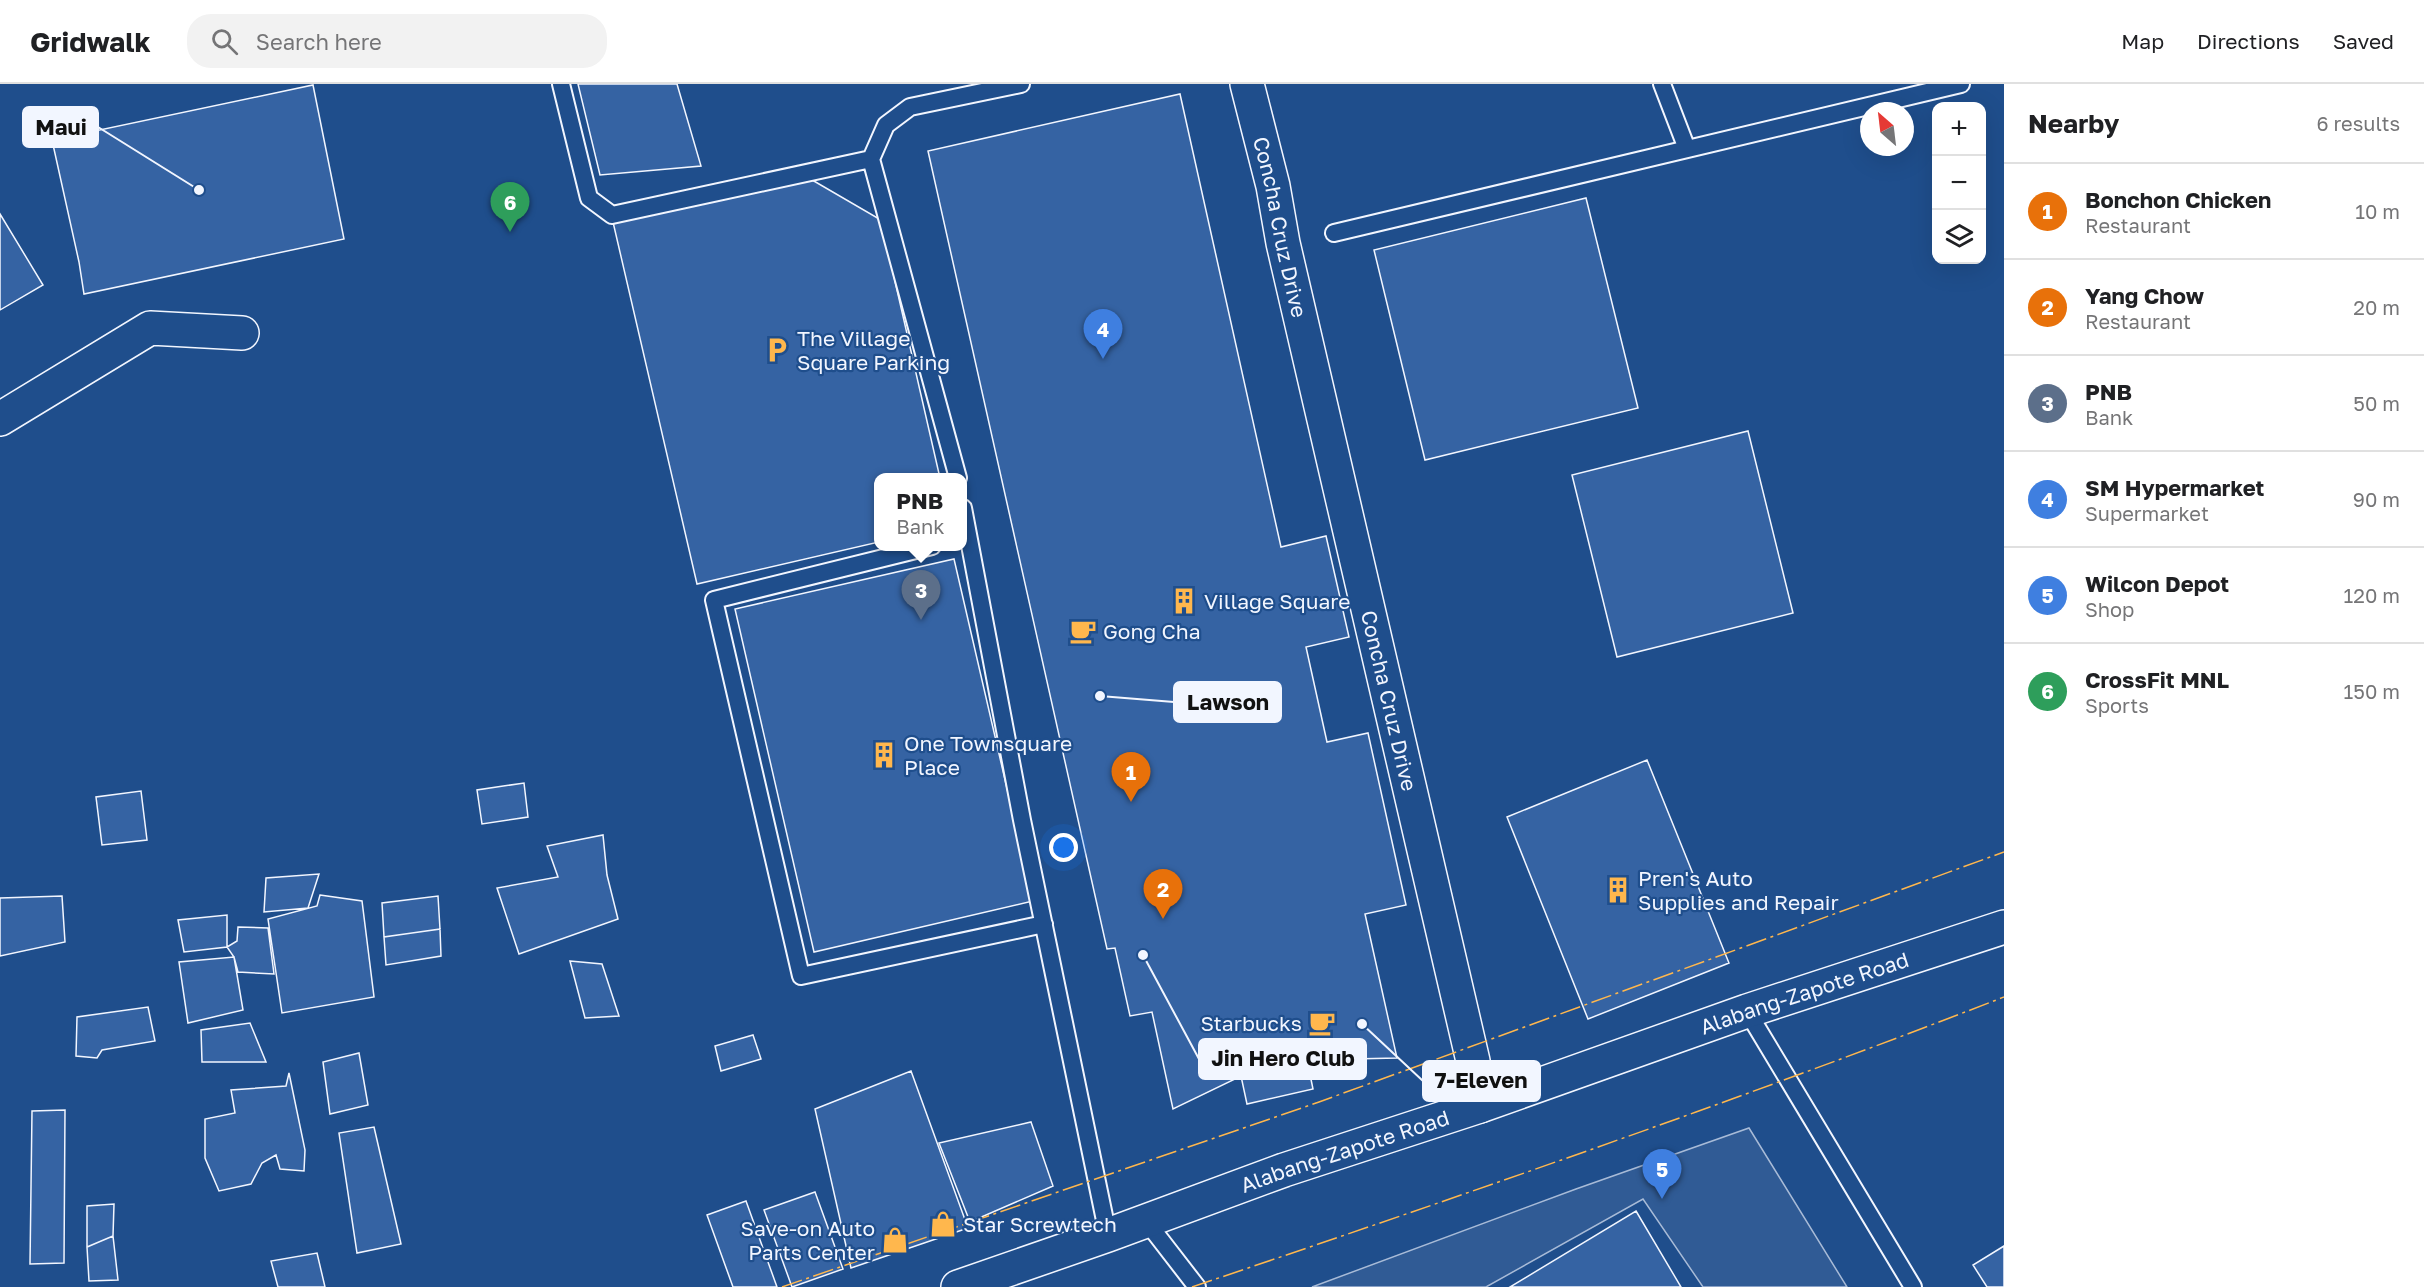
<!DOCTYPE html>
<html lang="en">
<head>
<meta charset="utf-8">
<style>
	body { margin:0; font-family:"Golos Text",sans-serif; background:#f2f2f2; color:#202124 }
	.controls { position:absolute; right:18px; top:18px; display:grid; overflow:hidden; border-radius:12px; box-shadow:0 6px 24px #0002 }
	.controls button { width:54px; height:54px; display:grid; place-items:center; padding:0; border:0; border-bottom:2px solid #e0e0e0; background:#fff; color:#202124; font:30px sans-serif }
	.compass { position:absolute; left:1860px; top:18px; width:54px; height:54px; border-radius:50%; background:#fff; box-shadow:0 6px 24px #0002; rotate:332deg }
	.you { position:absolute; left:1064px; top:764px; width:21px; height:21px; margin:-15px; border:4px solid #fff; border-radius:50%; background:#1a73e8; box-shadow:0 0 0 9px #1a73e833 }
	.badge { display:grid; place-items:center; width:39px; height:39px; border-radius:50%; background:#846436; color:#fff; font-size:20px; font-weight:700 }
	.pin { position:absolute; translate:-50% -50px; filter:drop-shadow(0 2px 3px #0008) }
	.pin::after { content:''; position:absolute; top:32px; width:21px; height:18px; background:inherit; clip-path:polygon(0 0,100% 0,50% 100%) }
	.popup { position:absolute; left:874px; top:389px; width:93px; height:78px; box-sizing:border-box; display:grid; place-content:center; border-radius:12px; background:#fff; filter:drop-shadow(0 2px 4px #0005); font-size:20px; white-space:nowrap; color:#757577 }
	.popup b { font-size:22px; color:#202124 }
	.popup::after { content:''; position:absolute; left:50%; top:100%; margin-left:-12px; border:12px solid transparent; border-top-color:#fff }
	.list { margin:0; padding:0; list-style:none }
	h2 { display:flex; justify-content:space-between; align-items:center; height:78px; margin:0; padding:0 24px; font-size:26px }
	h2 small { font-size:20px; font-weight:400; color:#757577 }
	.list li { display:grid; grid-template-columns:39px 1fr auto; gap:18px; align-items:center; box-sizing:border-box; height:96px; padding:0 24px; border-top:2px solid #e0e0e0 }
	.list b { display:block; font-size:22px; white-space:nowrap }
	.list p { margin:0; font-size:20px; white-space:nowrap; color:#757577 }
	.list em { font-size:20px; font-style:normal; color:#757577 }
	.icon { flex:none; width:33px; height:33px; fill:none; stroke:currentColor; stroke-width:2; stroke-linecap:round; stroke-linejoin:round }
	.map { position:relative; flex:none; width:2004px; height:1203px; overflow:hidden }
	header { display:flex; align-items:center; gap:36px; box-sizing:border-box; height:84px; padding:0 30px; background:#fff; border-bottom:2px solid #e0e0e0 }
	header strong { font-size:28px }
	nav { display:flex; gap:33px; margin-inline-start:auto; font-size:21px }
	.search { width:420px; height:54px; background:#f2f2f2; display:flex; align-items:center; gap:15px; box-sizing:border-box; padding:0 21px; border-radius:24px; color:#757577; font-size:22px }
	main { display:flex }
	aside { flex:1; background:#fff }
	.map>svg:first-child { display:block }
	.built { fill:#305b95; stroke:#a8bbd7; stroke-width:1.5 }
	.building { fill:#3563a3; stroke:#f2f6ff; stroke-width:1.5 }
	.lines { fill:none; stroke-linecap:round; stroke-linejoin:round }
	.service-casing { stroke:#f2f6ff; stroke-width:20 }
	.minor-casing { stroke:#f2f6ff; stroke-width:36 }
	.tertiary-casing { stroke:#f2f6ff; stroke-width:36 }
	.trunk-casing { stroke:#f2f6ff; stroke-width:36 }
	.service { stroke:#1f4e8c; stroke-width:16 }
	.minor { stroke:#1f4e8c; stroke-width:33 }
	.tertiary { stroke:#1f4e8c; stroke-width:33 }
	.trunk { stroke:#1f4e8c; stroke-width:33 }
	.power { stroke:#ffb74d; stroke-width:1.5; stroke-dasharray:21 4.5 3 4.5; stroke-linecap:butt }
	.labels { text-anchor:middle; dominant-baseline:central; stroke-width:4.5; stroke-linejoin:round; paint-order:stroke }
	.street-label { font-size:21px; fill:#f2f6ff; stroke:#1f4e8c }
	.poi-label { font-size:21px; fill:#f2f6ff; stroke:#1f4e8c; text-anchor:start }
	.leader { fill:none; stroke:#f2f6ff; stroke-width:2 }
	.callout-dot { fill:#f2f6ff; stroke:#1f4e8c; stroke-width:2 }
	.callout { fill:#f2f6ff; stroke:#f2f6ff; stroke-width:2 }
	.callout-label { font-size:22px; text-anchor:middle; font-weight:bold; fill:#111 }
</style>
</head>
<body>
<header>
<strong>Gridwalk</strong>
<div class="search"><svg class="icon" aria-label="search" viewBox="0 0 24 24"><circle cx="10" cy="10" r="6"/><path d="M15 15l6 6"/></svg>Search here</div>
<nav><a>Map</a><a>Directions</a><a>Saved</a></nav>
</header>
<main>
<div class="map">
<svg width="2004" height="1203" viewBox="0 0 2004 1203">
	<rect width="100%" height="100%" fill="#1f4e8c"/>
	<!-- built -->
	<path class="built" d="M1749,1044L1847,1203H1703L1643,1115L1486,1203H1312L1576,1105Z"/>
	<!-- building -->
	<path class="building" d="M578,0H677L701,82L600,91Z
		M313,1L344,155L84,210L79,178L52,56Z
		M1180,10L1281,463L1326,452L1349,553L1306,563L1327,658L1368,649L1406,821L1365,830L1397,974L1307,976L1313,1005L1247,1020L1241,992L1173,1025L1152,928L1130,932L1115,864L1107,865L928,67Z
		M807,93L881,136L940,394H879V458L697,500L613,138Z
		M1586,114L1638,324L1425,376L1374,166Z
		M0,130L43,201L0,226Z
		M1748,347L1793,529L1617,573L1572,391Z
		M954,475L1033,817L814,868L735,525Z
		M1647,676L1729,879L1588,935L1507,733Z
		M524,699L528,733L482,740L477,706Z
		M141,707L147,756L102,761L96,713Z
		M603,751L607,791L618,835L519,870L497,804L558,793L547,762Z
		M319,790L308,824L264,828L266,794Z
		M320,811L362,817L374,913L282,929L268,835L317,822Z
		M62,812L65,858L0,872V814Z
		M438,812L440,845L384,853L382,819Z
		M227,831V863L184,868L178,836Z
		M238,843L268,844L274,890L238,888L234,873L227,863L237,857Z
		M440,845L441,872L386,881L384,853Z
		M234,873L243,926L188,939L179,878Z
		M570,877L602,880L619,932L585,934Z
		M148,923L155,957L102,966L97,974L76,972L77,933Z
		M250,939L266,978H202L201,946Z
		M753,951L761,975L721,987L715,962Z
		M359,969L368,1021L330,1030L323,978Z
		M911,987L968,1144L851,1184L815,1025Z
		M289,989L305,1066L304,1087L280,1085L276,1071L262,1079L251,1100L219,1107L205,1074V1035L235,1029L231,1006L286,1002Z
		M65,1026L64,1179L30,1180L32,1027Z
		M1031,1038L1053,1102L970,1138L939,1059Z
		M374,1043L401,1160L357,1169L339,1049Z
		M815,1108L843,1185L792,1203L764,1126Z
		M746,1117L777,1203H733L707,1131Z
		M114,1120L113,1152L87,1163V1122Z
		M1636,1127L1681,1203H1510Z
		M113,1152L118,1196L89,1197L87,1163Z
		M2004,1162V1203H1987L1973,1181Z
		M317,1169L325,1203H278L271,1177Z"/>
	<g class="lines">
		<!-- service casing -->
		<g class="service-casing">
			<path id="service" d="M561,0L589,114L612,131L871,75
				M1662,0L1687,65
				M1334,149L1961,0
				M958,394L871,75L886,41L910,23L1021,0
				M963,424L1022,736L1108,1151
				M932,462L714,516L801,892L1044,840
				M1747,927L1913,1203
				M1146,1137L1197,1203"/>
		</g>
		<!-- minor casing -->
		<g class="minor-casing">
			<path id="minor" d="M0,335L150,244L242,249"/>
		</g>
		<!-- tertiary casing -->
		<g class="tertiary-casing">
			<g id="tertiary">
				<path id="s1" d="M1247,0L1273,102L1283,159L1473,977L1480,1022"/>
			</g>
		</g>
		<!-- trunk casing -->
		<g class="trunk-casing">
			<g id="trunk">
				<path id="s2" d="M958,1203L1108,1151L1284,1086L1480,1022L1747,927L2004,843"/>
			</g>
		</g>
		<!-- service -->
		<use href="#service" class="service"/>
		<!-- minor -->
		<use href="#minor" class="minor"/>
		<!-- tertiary -->
		<use href="#tertiary" class="tertiary"/>
		<!-- trunk -->
		<use href="#trunk" class="trunk"/>
		<!-- power -->
		<path class="power" d="M782,1203L1319,1018L2004,768
			M1192,1203C1464,1111 1736,1017 2004,913"/>
	</g>
	<!-- icons -->
	<defs>
		<g id="parking-bare" transform="scale(2.07)"><path d="M-3.5-5.5H1a3.5 3.5 0 0 1 0 7H-1V5.5H-3.5ZM-1-3.4V-.6H.8a1.4 1.4 0 0 0 0-2.8Z" fill="#ffb74d" stroke="#1f4e8c" stroke-width="2.5" paint-order="stroke"/></g>
		<g id="building-bare" transform="scale(2.07)"><path d="M-4-6H4V6H1V3H-1V6H-4ZM-2.5-4.3h1.7v1.8h-1.7ZM.8-4.3h1.7v1.8H.8ZM-2.5-1h1.7V.8h-1.7ZM.8-1h1.7V.8H.8Z" fill="#ffb74d" stroke="#1f4e8c" stroke-width="2.5" paint-order="stroke"/></g>
		<g id="cafe-bare" transform="scale(2.07)"><path d="M-5.5-4.5H6V0H3Q3 3.5 0 3.5H-2.5Q-5.5 3.5-5.5 0ZM3-3.2v2h1.7v-2ZM-6 4.5H4V6H-6Z" fill="#ffb74d" stroke="#1f4e8c" stroke-width="2.5" paint-order="stroke"/></g>
		<g id="shop-bare" transform="scale(2.07)"><path d="M-5-2.5h2.3a2.7 3.5 0 0 1 5.4 0H5L5.5 6h-11ZM-1.5-2.5h3a1.5 2.3 0 0 0-3 0Z" fill="#ffb74d" stroke="#1f4e8c" stroke-width="2.5" paint-order="stroke"/></g>
	</defs>
	<g fill-rule="evenodd">
		<use href="#parking-bare" x="777" y="266"/>
		<use href="#building-bare" x="1184" y="517"/>
		<use href="#cafe-bare" x="1083" y="547"/>
		<use href="#building-bare" x="884" y="671"/>
		<use href="#building-bare" x="1618" y="806"/>
		<use href="#cafe-bare" x="1322" y="939"/>
		<use href="#shop-bare" x="943" y="1140"/>
		<use href="#shop-bare" x="895" y="1156"/>
	</g>
	<g class="labels">
		<!-- street labels -->
		<g class="street-label">
			<text stroke="none"><textPath href="#s1" startOffset="147">Concha Cruz Drive</textPath></text>
			<text stroke="none"><textPath href="#s1" startOffset="633">Concha Cruz Drive</textPath></text>
			<text stroke="none"><textPath href="#s2" startOffset="896">Alabang-Zapote Road</textPath></text>
			<text stroke="none"><textPath href="#s2" startOffset="410">Alabang-Zapote Road</textPath></text>
		</g>
		<!-- poi labels -->
		<g class="poi-label">
			<text x="797" y="254">The Village<tspan x="797" dy="24">Square Parking</tspan></text>
			<text x="1204" y="517">Village Square</text>
			<text x="1103" y="547">Gong Cha</text>
			<text x="904" y="659">One Townsquare<tspan x="904" dy="24">Place</tspan></text>
			<text x="1638" y="794">Pren's Auto<tspan x="1638" dy="24">Supplies and Repair</tspan></text>
			<text x="1302" y="939" text-anchor="end">Starbucks</text>
			<text x="963" y="1140">Star Screwtech</text>
			<text x="875" y="1144" text-anchor="end">Save-on Auto<tspan x="875" dy="24">Parts Center</tspan></text>
		</g>
	</g>
	<!-- callouts -->
	<path class="leader" d="M199 106L98 43M1100 612L1174 618M1143 871L1199 975M1362 940L1423 997"/>
	<g class="callout-dot">
		<circle cx="199" cy="106" r="6"/>
		<circle cx="1100" cy="612" r="6"/>
		<circle cx="1143" cy="871" r="6"/>
		<circle cx="1362" cy="940" r="6"/>
	</g>
	<g class="callout">
		<rect x="23" y="23" width="75" height="40" rx="6"/>
		<rect x="1174" y="598" width="107" height="40" rx="6"/>
		<rect x="1199" y="955" width="167" height="40" rx="6"/>
		<rect x="1423" y="977" width="117" height="40" rx="6"/>
	</g>
	<g class="callout-label">
		<text x="61" y="51">Maui</text>
		<text x="1228" y="626">Lawson</text>
		<text x="1283" y="982">Jin Hero Club</text>
		<text x="1481" y="1004">7-Eleven</text>
	</g>
</svg>
<div class="controls">
<button>+</button>
<button>−</button>
<button><svg class="icon" aria-label="layers" viewBox="0 0 24 24"><path d="M12 4l9 5-9 5-9-5zM3 14l9 5 9-5"/></svg></button>
</div>
<svg class="compass" viewBox="-18 -18 36 36"><path d="M0-13l5 13h-10z" fill="#e53935"/><path d="M0 13l5-13h-10z" fill="#757577"/></svg>
<div class="you"></div>
<div class="pin badge" style="left:1131px;top:718px;background:#e8710a">1</div>
<div class="pin badge" style="left:1163px;top:835px;background:#e8710a">2</div>
<div class="pin badge" style="left:921px;top:536px;background:#5c6f8a">3</div>
<div class="popup"><b>PNB</b>Bank</div>
<div class="pin badge" style="left:1103px;top:275px;background:#3f7fe0">4</div>
<div class="pin badge" style="left:1662px;top:1115px;background:#3f7fe0">5</div>
<div class="pin badge" style="left:510px;top:148px;background:#2e9e5b">6</div>
</div>
<aside>
<h2>Nearby<small>6 results</small></h2>
<ul class="list">
<li><span class="badge" style="background:#e8710a">1</span><div><b>Bonchon Chicken</b><p>Restaurant</p></div><em>10 m</em></li>
<li><span class="badge" style="background:#e8710a">2</span><div><b>Yang Chow</b><p>Restaurant</p></div><em>20 m</em></li>
<li><span class="badge" style="background:#5c6f8a">3</span><div><b>PNB</b><p>Bank</p></div><em>50 m</em></li>
<li><span class="badge" style="background:#3f7fe0">4</span><div><b>SM Hypermarket</b><p>Supermarket</p></div><em>90 m</em></li>
<li><span class="badge" style="background:#3f7fe0">5</span><div><b>Wilcon Depot</b><p>Shop</p></div><em>120 m</em></li>
<li><span class="badge" style="background:#2e9e5b">6</span><div><b>CrossFit MNL</b><p>Sports</p></div><em>150 m</em></li>
</ul>
</aside>
</main>
</body>
</html>
